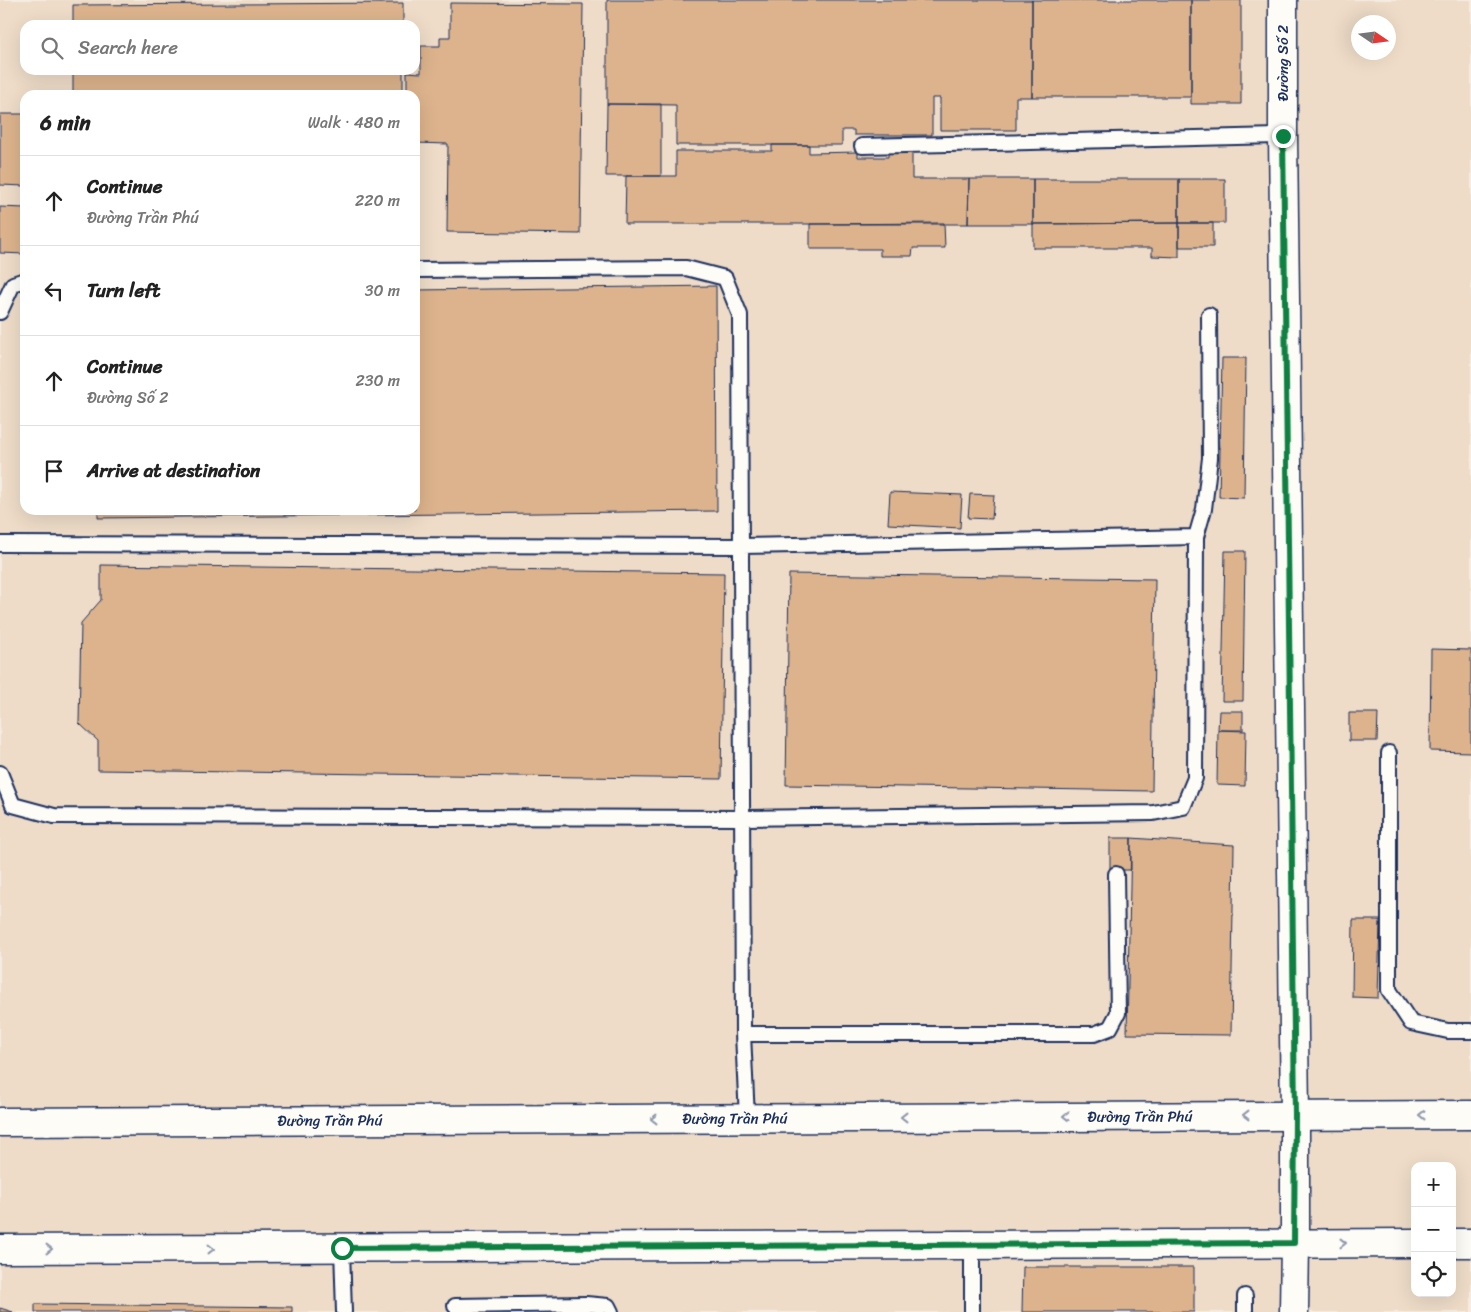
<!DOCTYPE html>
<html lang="en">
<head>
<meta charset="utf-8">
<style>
	body { margin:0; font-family:Sriracha,sans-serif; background:#f6f6f6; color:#222 }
	.controls { position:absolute; right:15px; bottom:15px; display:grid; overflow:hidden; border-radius:10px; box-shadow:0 5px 20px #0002 }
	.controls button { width:45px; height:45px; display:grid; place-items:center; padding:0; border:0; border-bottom:1px solid #e0e0e0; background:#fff; color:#222; font:25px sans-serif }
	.compass { position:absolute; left:1351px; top:15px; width:45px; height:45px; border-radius:50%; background:#fff; box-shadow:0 5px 20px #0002; rotate:103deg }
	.stop { position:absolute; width:15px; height:15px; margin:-11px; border:4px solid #0b8043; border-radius:50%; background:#fff }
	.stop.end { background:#0b8043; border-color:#fff; box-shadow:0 1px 5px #0008 }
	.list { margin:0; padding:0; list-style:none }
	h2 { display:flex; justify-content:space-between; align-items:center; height:65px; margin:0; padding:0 20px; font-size:21px }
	h2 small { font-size:16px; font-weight:400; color:#767676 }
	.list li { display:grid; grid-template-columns:32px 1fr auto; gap:15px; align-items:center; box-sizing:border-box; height:90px; padding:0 20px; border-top:1px solid #e0e0e0 }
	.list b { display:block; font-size:19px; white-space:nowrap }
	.list p { margin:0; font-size:16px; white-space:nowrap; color:#767676 }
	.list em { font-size:16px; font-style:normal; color:#767676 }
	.icon { flex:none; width:28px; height:28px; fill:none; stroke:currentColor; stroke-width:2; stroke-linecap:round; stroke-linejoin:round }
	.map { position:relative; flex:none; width:1471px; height:1312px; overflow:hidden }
	.search { position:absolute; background:#fff; box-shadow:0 5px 20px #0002; left:20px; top:20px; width:400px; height:55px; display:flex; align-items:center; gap:12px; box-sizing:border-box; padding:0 18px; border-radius:15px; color:#767676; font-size:19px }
	.panel { position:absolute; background:#fff; box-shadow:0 5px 20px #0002; left:20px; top:90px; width:400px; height:425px; border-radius:15px }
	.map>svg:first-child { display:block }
	.built { fill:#eedcc8; fill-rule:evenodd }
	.building { fill:#dcb38c; stroke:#1b2f5e }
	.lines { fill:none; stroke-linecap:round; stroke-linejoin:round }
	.service-casing { stroke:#1b2f5e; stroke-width:18 }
	.minor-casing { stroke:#1b2f5e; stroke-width:31 }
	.secondary-casing { stroke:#1b2f5e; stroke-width:31 }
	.service { stroke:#fdfcf7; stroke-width:14 }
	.minor { stroke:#fdfcf7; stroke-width:28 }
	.secondary { stroke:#fdfcf7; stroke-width:28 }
	.oneway { stroke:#8c96aa }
	.route { stroke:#0b8043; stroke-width:6 }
	.labels { text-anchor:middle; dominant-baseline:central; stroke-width:4; stroke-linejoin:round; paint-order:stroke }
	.street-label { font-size:15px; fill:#1b2f5e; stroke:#fdfcf7 }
</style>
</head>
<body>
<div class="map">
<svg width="1471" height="1312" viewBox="0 0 1471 1312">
	<rect width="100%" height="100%" fill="#f6ede2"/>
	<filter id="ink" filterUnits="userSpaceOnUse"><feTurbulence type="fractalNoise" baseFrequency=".02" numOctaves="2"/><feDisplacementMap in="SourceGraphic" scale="10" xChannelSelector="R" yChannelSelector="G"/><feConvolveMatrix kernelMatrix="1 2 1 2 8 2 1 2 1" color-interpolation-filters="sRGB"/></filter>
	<g filter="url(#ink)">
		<!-- built -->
		<path class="built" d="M0,0H1471V1312H0ZM1358,22H1388V52H1358ZM25,25H415V70H25ZM25,95H415V510H25ZM1415,1166H1452V1293H1415Z"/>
		<!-- building -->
		<path class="building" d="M607,0H1032V97H1016V130H940V98H932V135H854V130H842V145H676V105L607,104Z
			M1032,0H1191V97H1032Z
			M1191,0H1241V104H1191Z
			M403,3V25H73V5Z
			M450,3L583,4L580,234L447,232L448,144L415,143V95H407V72L421,73V46H440V37H450Z
			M73,70H403V95H73Z
			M607,104H661V176H606Z
			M0,114H25V186L0,185Z
			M772,145H809V153L858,152V157H888V149H912V179H969L968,224H625L626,176H676V151H772Z
			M969,179H1033V224H968Z
			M1033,179H1179V223L1033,224Z
			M1179,179H1225V223H1179Z
			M0,207L25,208V254L0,253Z
			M944,223L945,248H913L912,256H880V249H810V224Z
			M1179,223V257L1152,256V248H1033V224Z
			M1179,223H1213V247H1179Z
			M716,286L717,511L98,518V510H415V290Z
			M1222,358H1246L1244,498L1219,497Z
			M890,492L962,495L960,528L888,524Z
			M970,494L994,495L992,519L968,518Z
			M1225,551H1245L1243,701H1222Z
			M101,565L724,573L721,779L98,770V741L79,723L81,623L101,600Z
			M789,574L1155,579L1152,791L786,785Z
			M1431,649L1471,650V752L1430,751Z
			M1219,711H1243V730H1218Z
			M1349,713H1378L1377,741H1349Z
			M1218,730L1246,731L1245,786L1217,785Z
			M1110,838H1131V870H1110Z
			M1131,838L1234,845L1231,1035L1127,1034Z
			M1353,920H1380L1378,998L1352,997Z
			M1023,1267H1194V1312H1022Z
			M35,1304L292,1307V1312H35Z
			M0,1308L13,1312H0Z"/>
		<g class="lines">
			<!-- service casing -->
			<g class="service-casing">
				<path id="service" d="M862,146L1283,136
					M415,270L686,268L725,278L740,315L743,1034L747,1118
					M0,312L13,284L25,280
					M0,544L742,546L1196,537
					M1389,753V990L1411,1023L1448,1031H1471
					M0,773L13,805L54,816L743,818L1153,813L1183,807L1195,778L1196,537L1204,509L1210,458L1209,315
					M743,1034H1094L1110,1028L1118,1013L1116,874
					M342,1248L344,1312
					M1245,1296V1312
					M455,1306L586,1304L608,1306L611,1312
					M972,1312V1245"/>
			</g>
			<!-- minor casing -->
			<g class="minor-casing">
				<path id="minor" d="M1283,0V136L1295,1115
					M1294,1312L1295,1243"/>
			</g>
			<!-- secondary casing -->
			<g class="secondary-casing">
				<g id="secondary">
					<path id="s1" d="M0,1122L1471,1115"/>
					<path d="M1295,1243V1115"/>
					<path d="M1452,1243H1471"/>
					<path d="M0,1249L1415,1243"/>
				</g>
			</g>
			<!-- service -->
			<use href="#service" class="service"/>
			<!-- minor -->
			<use href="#minor" class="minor"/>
			<!-- secondary -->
			<use href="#secondary" class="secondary"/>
		</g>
		<!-- one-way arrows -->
		<defs><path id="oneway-chevron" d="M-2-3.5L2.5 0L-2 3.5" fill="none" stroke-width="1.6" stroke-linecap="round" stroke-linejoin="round" transform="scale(1.25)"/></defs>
		<g class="oneway">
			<use href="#oneway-chevron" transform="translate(1246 1115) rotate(180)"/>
			<use href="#oneway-chevron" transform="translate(1422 1115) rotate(180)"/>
			<use href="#oneway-chevron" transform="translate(1066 1116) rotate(180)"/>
			<use href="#oneway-chevron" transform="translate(904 1117) rotate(180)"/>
			<use href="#oneway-chevron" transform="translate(654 1119) rotate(180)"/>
			<use href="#oneway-chevron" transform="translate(1343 1243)"/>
			<use href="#oneway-chevron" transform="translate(49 1249)"/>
			<use href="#oneway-chevron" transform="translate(211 1249)"/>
		</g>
	</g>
	<g class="lines" filter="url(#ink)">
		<!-- route -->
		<path class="route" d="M342,1248L1294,1243L1295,1115L1283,136"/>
	</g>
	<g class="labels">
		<!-- street labels -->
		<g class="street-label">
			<text transform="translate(1283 63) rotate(-90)">Đường Số 2</text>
			<text stroke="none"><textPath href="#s1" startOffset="1140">Đường Trần Phú</textPath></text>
			<text stroke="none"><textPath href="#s1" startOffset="735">Đường Trần Phú</textPath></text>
			<text stroke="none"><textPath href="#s1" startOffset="330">Đường Trần Phú</textPath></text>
		</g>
	</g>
</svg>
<div class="controls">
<button>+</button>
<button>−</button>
<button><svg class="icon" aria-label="locate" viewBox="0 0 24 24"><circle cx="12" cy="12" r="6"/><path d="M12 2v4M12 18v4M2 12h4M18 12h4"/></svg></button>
</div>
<svg class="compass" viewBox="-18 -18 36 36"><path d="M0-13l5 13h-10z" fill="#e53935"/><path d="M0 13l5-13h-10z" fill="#767676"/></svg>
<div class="stop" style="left:342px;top:1248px"></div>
<div class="stop end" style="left:1283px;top:136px"></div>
<div class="search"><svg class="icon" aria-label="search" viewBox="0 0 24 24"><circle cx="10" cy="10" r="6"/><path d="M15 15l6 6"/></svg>Search here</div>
<section class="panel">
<h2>6 min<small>Walk · 480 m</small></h2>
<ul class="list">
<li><svg class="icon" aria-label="ahead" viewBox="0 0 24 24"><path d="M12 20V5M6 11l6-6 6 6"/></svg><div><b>Continue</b><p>Đường Trần Phú</p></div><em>220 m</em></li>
<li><svg class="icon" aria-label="left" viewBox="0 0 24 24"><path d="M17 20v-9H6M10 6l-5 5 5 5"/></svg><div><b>Turn left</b></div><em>30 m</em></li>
<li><svg class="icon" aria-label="ahead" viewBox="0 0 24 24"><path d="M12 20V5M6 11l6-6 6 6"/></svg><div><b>Continue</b><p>Đường Số 2</p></div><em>230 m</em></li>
<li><svg class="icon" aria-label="arrive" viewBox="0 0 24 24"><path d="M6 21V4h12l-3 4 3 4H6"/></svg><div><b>Arrive at destination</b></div></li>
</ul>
</section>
</div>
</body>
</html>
